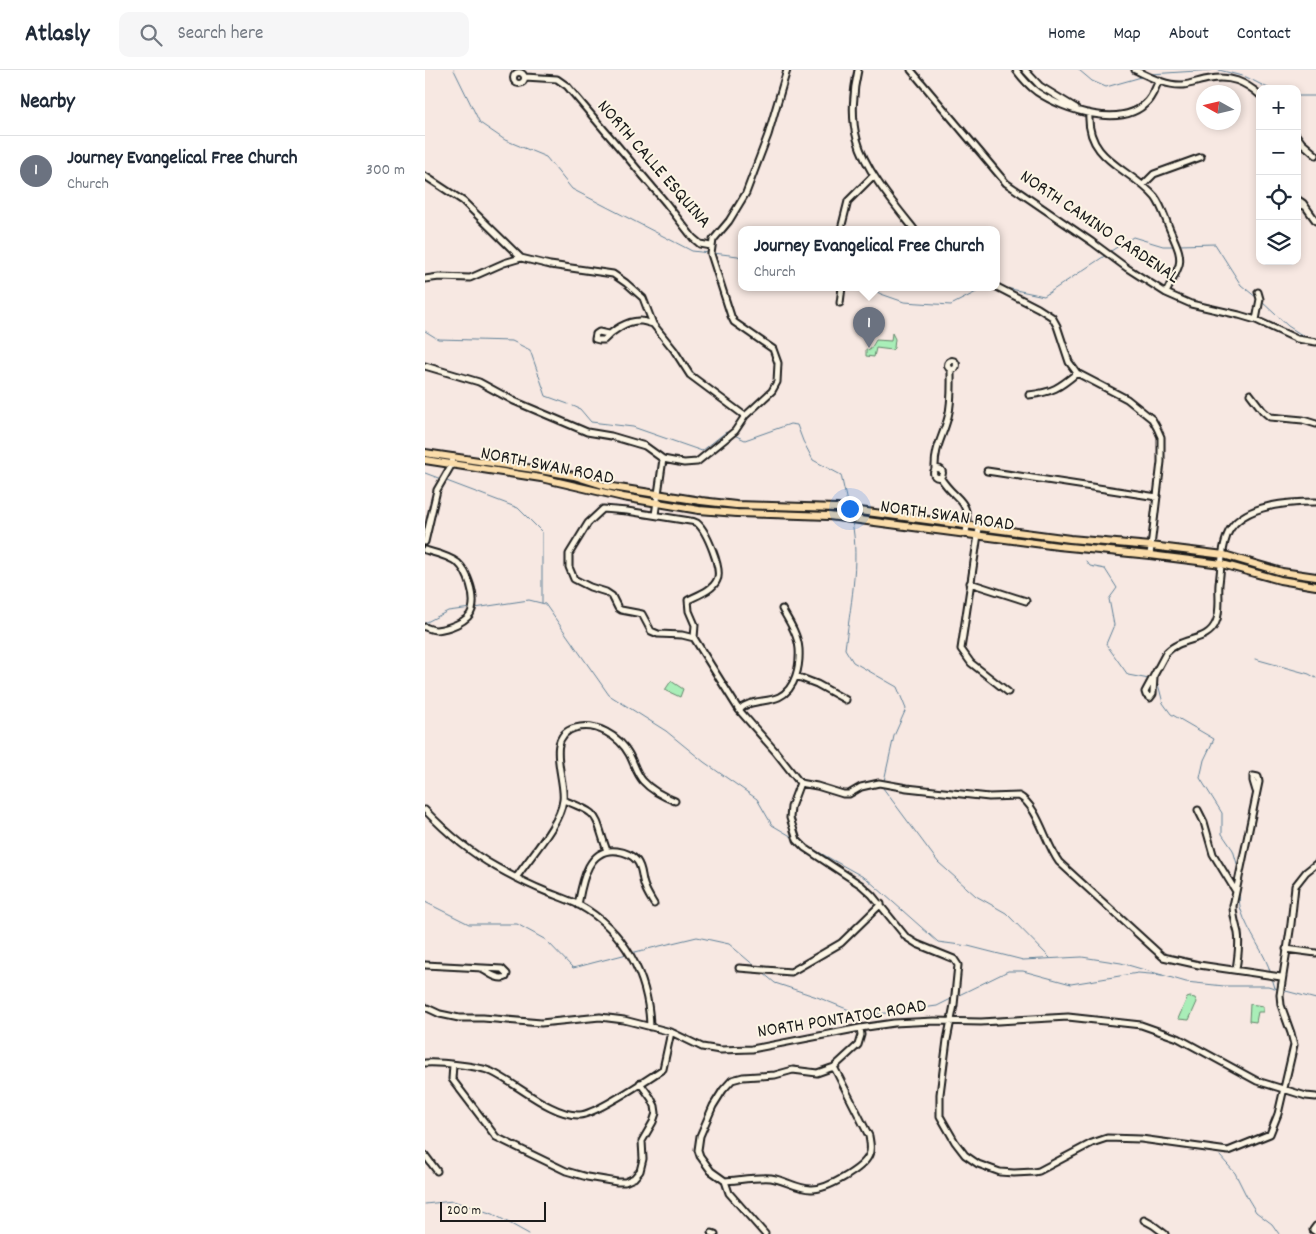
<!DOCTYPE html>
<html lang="en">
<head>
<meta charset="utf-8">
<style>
	body { margin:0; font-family:Dekko,sans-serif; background:#f6f6f7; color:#1f2937 }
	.controls { position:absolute; right:15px; top:15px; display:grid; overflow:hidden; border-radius:10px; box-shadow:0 2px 8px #0003 }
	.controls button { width:45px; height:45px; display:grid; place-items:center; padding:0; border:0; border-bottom:1px solid #e0e1e3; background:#fff; color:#1f2937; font:25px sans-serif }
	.compass { position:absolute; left:771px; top:15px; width:45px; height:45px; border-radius:50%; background:#fff; box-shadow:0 2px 8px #0003; rotate:278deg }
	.scale { position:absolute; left:15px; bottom:12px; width:106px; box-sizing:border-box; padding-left:5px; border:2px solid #1c1c1c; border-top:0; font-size:14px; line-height:18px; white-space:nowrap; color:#1c1c1c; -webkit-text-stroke:4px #fcf5e5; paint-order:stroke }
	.you { position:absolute; left:424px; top:438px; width:18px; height:18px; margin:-12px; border:4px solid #fff; border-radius:50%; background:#1a73e8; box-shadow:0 0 0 8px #1a73e833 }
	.badge { display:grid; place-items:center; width:32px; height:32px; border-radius:50%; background:#111827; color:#fff; font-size:16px; font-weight:700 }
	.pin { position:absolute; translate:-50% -41px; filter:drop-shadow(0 1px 2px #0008) }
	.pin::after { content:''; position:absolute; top:26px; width:18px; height:15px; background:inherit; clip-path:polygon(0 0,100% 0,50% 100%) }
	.popup { position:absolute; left:313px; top:156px; width:262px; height:65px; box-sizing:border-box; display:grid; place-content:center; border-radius:10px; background:#fff; filter:drop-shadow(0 1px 4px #0005); font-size:16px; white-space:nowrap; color:#747a83 }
	.popup b { font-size:19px; color:#1f2937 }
	.popup::after { content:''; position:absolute; left:50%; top:100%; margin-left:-10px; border:10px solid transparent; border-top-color:#fff }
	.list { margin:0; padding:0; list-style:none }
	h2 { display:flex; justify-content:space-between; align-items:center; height:65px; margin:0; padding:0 20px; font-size:21px }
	h2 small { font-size:16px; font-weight:400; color:#747a83 }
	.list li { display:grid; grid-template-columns:32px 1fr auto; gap:15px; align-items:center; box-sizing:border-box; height:70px; padding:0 20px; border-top:1px solid #e0e1e3 }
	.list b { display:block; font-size:19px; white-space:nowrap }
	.list p { margin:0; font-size:16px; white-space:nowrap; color:#747a83 }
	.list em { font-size:16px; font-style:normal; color:#747a83 }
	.icon { flex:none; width:28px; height:28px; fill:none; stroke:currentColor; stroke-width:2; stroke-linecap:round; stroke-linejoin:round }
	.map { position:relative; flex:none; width:891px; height:1164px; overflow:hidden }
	header { display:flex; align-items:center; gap:30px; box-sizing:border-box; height:70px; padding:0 25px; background:#fff; border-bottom:1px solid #e0e1e3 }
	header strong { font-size:24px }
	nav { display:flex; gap:28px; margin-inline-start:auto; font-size:18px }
	.search { width:350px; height:45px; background:#f6f6f7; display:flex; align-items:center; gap:12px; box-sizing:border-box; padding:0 18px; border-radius:10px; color:#747a83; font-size:19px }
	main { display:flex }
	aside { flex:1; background:#fff }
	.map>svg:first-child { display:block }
	.green { fill:#a9eeb8; stroke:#62856a }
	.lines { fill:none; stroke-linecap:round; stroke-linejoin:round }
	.stream { stroke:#5f8098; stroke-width:1 }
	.minor-casing { stroke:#1c1c1c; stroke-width:9 }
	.major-casing { stroke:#1c1c1c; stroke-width:10 }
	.minor { stroke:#fcf5e5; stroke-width:5 }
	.major { stroke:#fbddab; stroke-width:6 }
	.labels { text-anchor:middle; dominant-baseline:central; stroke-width:4; stroke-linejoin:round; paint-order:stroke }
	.street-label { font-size:19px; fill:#1c1c1c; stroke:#fcf5e5 }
</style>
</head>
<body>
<header>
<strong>Atlasly</strong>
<div class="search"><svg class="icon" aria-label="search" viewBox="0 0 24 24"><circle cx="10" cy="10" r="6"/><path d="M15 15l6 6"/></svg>Search here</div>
<nav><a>Home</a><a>Map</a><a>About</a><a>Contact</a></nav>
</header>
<main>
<aside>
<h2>Nearby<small></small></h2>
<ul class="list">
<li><span class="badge" style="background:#6b7280">1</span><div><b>Journey Evangelical Free Church</b><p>Church</p></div><em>300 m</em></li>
</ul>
</aside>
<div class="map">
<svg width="891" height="1164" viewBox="0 0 891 1164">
	<rect width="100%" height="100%" fill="#f7e8e2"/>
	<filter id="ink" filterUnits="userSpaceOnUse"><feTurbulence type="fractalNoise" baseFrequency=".02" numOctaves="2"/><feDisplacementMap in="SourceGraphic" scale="10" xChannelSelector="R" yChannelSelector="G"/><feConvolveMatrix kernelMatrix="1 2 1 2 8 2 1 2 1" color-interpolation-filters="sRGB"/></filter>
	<g filter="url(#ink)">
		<!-- green -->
		<path class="green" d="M467,263L470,269L469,278L467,280L451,278L449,287L441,286V279L445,280L451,270L466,271Z
			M246,611L258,619L255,627L240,620Z
			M765,927L770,928L772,932L764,950L753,949L762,928Z
			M825,934L838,936V942H833L831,952L824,951Z"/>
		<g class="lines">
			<!-- stream -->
			<path class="stream" d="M29,0L55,53L80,70L121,87L147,119L267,181L284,183
				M654,0L667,11L681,17L720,6
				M794,0L821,7L845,19
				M726,4L787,0
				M872,26H891
				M755,175L790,174L816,215L832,228
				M686,181L708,167L738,176H749
				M288,183L313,186L316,188
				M443,217L456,224L479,232L526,235L561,217
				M581,218L619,226L681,185
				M837,232L863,256L880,267
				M0,261L13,269L87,271L105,280L121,326L143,334
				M148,336L155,339L166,352L208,357L277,381L301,362L303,363
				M309,365L320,370L365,354L372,355L378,371L388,390L416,405L423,437
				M0,403L16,409
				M19,410L93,438L117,462V533
				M427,452C435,491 425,539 420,579L428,592L472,617L481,639L469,666L459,711
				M661,491L665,496L680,499L692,518L684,529L689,555L681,574L703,605L724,609
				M50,538L104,530L120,534L184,625L241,661L279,692L332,729L347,755L369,768
				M0,553L23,541L46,538
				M830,589L884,604L891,608
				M732,613L733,614L738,633L746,644L789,669L779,690L775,708L797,743V764L808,780L813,797
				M458,715V718L513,792L551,826L581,843L625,888
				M379,774L442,809L513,872L543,876L598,890L657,887L696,893L761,912L799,916H843L853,919
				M815,813C815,821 813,832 816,840C823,863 840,882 846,904
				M0,832L44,854H92L121,870L148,898L202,884
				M206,883L272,867L304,874L331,897
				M337,902L350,913L392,927L439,946L512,936L528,928
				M847,908L850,918
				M857,920L891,929
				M532,926L583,901H598L646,914L713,903L737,905
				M795,1086L810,1103L822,1127L831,1142L847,1154L854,1164
				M0,1134L28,1131L68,1144L104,1164"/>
			<!-- minor casing -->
			<g class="minor-casing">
				<path id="minor" d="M433,0C428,21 426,48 432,69C440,100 469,134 489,159
					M486,0L581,113L667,172L702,198L741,223L766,234L814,245L831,250L872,269L891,272
					M591,0C597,8 604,16 612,22C639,40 698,60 723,31C728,25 731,17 734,10
					M600,0L615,16L651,38
					M710,0C725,7 741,16 758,15C767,14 776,10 785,9C805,5 820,12 835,25
					M88.5 8a5.5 5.5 0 1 1 11 0a5.5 5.5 0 1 1-11 0Z
					M100,7L132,9L142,16L241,133L268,168L275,174L286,176
					M664,43C661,91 705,98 730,127C737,136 741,151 746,162C750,172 757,184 754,195C751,204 745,214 741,223
					M872,66L877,73L891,85
					M0,106L38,131L96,188L125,195L188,204L201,213L218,228L228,254L249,280L265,305L320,346
					M718,115L729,104L776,87
					M872,129L878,133L891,151
					M872,135L880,136
					M416,159L423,131L448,106
					M0,209L14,207L45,208L79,193L96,188
					M572,217L613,238L627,247L632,256L644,292L652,303L702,329L727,349L732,358L736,367V392L725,485
					M415,233L417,217
					M831,250L835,229L833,222
					M183,264L174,262L171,264L170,269L174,270H179C187,261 202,250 216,251C219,251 224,253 228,254
					M522.5 295a4.5 4.5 0 1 1 9 0a4.5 4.5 0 1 1-9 0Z
					M0,296L54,312L89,331L162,362L186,366L220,376L238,389L259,393L272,392L310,361L320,346L347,321L352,312L353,293L348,279L309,252L306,246L286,184L288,170L304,151L321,123L343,65L362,0
					M825,324L838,341L845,347L878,350L891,354
					M604,325C628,322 634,318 652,303
					M508.5 403a4.5 4.5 0 1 1 9 0a4.5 4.5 0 1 1-9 0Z
					M510,400C509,378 518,367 523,347C527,332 526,315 526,300
					M562,401L732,427
					M515,407C532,434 546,426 541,464
					M230,445L238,389
					M554,458L536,579L546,593L583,622
					M0,472L12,420L27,394L28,387
					M0,480C11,483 24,486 33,493C43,502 51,526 47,540C44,552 22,559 11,560C7,560 3,558 0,557
					M545,513L601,531
					M269,568L257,565L233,564L226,561L217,544L196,540L193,538L187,526L181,522L165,517L149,509L144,497V484L163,453L178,439L202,441L265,451C267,451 270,452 272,453C281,460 298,500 292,510C288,520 273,525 263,530L264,541L270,555L269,568L314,640L350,681L375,713
					M371,606L392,614L421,630
					M729,607L728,624L725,628L721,625L720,622L741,583C756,566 783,573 791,552C796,541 793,525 794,514C796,499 797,470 806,458C823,434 865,432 891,432
					M314,640C325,629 341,633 354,627C371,619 375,595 374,579C373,565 364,551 357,539
					M138,730C176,744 169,744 182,781
					M0,740C21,762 44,782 71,797C87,806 105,815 122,822C132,826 144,830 154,835C199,860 224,906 225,957
					M773,740L779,752L788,784L810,820
					M91,808C105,786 135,755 138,730C141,709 119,666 150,658C171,652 194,666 204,684C209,693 211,703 218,711C227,721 237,726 250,731
					M153,835C157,814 162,777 192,781C200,782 207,785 212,791C218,799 216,808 220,817C222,823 226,829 229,834
					M861,879L891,883
					M0,895L77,899L82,904L81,907C74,911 64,903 57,899
					M314,898L366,902L416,873L456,834
					M811,899C813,887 815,875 813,863C811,854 808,846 808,836L834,712L833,707L828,706V711L831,721
					M856,907L774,895L738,887L634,792C621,775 613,736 594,726L564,727L482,718L454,713L436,717L424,724H418L392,716L375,713L366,737L365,748L372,770L380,778L436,815L447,825L481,867L492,874L529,889L533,895L529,935L522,970L515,1024V1046L530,1072L540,1085L553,1094L575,1102L589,1103L609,1102L614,1101L667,1073L682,1068L716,1069L803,1081L845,1064L853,1044L869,975L866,963L856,935L855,925L866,854L870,816L881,802L891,794
					M0,937L15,944L34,948H58L116,953L175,947L199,950L246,962L277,977L295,980L327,979L435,958L469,953L509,951L556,952L643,947L716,955L753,968L832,1011L881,1026L891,1027
					M0,993C14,992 55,996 67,1002C91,1013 128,1047 155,1045C170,1044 223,1009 238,999L246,962
					M28,995L27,1009L71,1067L141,1101L162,1107L192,1112H200L209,1108L215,1101L218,1089L217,1071L228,1052L231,1043L230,1036L226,1028L215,1013
					M0,1085L12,1101
					M300,1111C314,1110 331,1107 346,1108C360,1110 372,1119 386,1119C401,1120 438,1099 444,1085C447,1079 445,1073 444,1066L409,997
					M719,1150L728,1155L740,1164
					M891,1156L888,1160L891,1162
					M287,1163L290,1164
					M340,1164L304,1123L300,1111L286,1101L275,1086L273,1080L275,1066L288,1036L298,1020L307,1010L318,1007L350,1005L368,1000L392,1003L409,997L433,975L436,965L435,958"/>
			</g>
			<!-- major casing -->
			<g class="major-casing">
				<path id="major" d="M0,383L115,400L149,406L181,416L276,431L311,435L412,438L645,469L726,476L799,485L857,502L891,507
					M0,390L116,408L198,427L274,440L312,443L404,446L633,476L725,485L797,494L855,510L891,516"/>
			</g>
			<!-- minor -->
			<use href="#minor" class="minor"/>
			<!-- major -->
			<use href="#major" class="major"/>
		</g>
	</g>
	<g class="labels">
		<!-- street labels -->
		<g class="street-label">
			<text transform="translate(228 95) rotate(49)">NORTH CALLE ESQUINA</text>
			<text transform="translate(674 158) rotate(34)">NORTH CAMINO CARDENAL</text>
			<text transform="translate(122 397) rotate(11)">NORTH SWAN ROAD</text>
			<text transform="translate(522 447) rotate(8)">NORTH SWAN ROAD</text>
			<text transform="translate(417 950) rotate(-9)">NORTH PONTATOC ROAD</text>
		</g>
	</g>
</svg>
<div class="controls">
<button>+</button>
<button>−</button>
<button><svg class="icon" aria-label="locate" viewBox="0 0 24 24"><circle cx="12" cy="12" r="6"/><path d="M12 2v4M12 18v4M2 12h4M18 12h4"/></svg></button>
<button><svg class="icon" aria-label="layers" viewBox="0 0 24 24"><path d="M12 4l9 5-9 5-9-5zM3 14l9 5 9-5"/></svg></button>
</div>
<svg class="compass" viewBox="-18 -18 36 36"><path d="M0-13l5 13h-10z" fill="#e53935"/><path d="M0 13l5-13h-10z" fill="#747a83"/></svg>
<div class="scale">200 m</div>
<div class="you"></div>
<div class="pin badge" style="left:444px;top:278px;background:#6b7280">1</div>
<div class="popup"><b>Journey Evangelical Free Church</b>Church</div>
</div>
</main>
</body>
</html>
